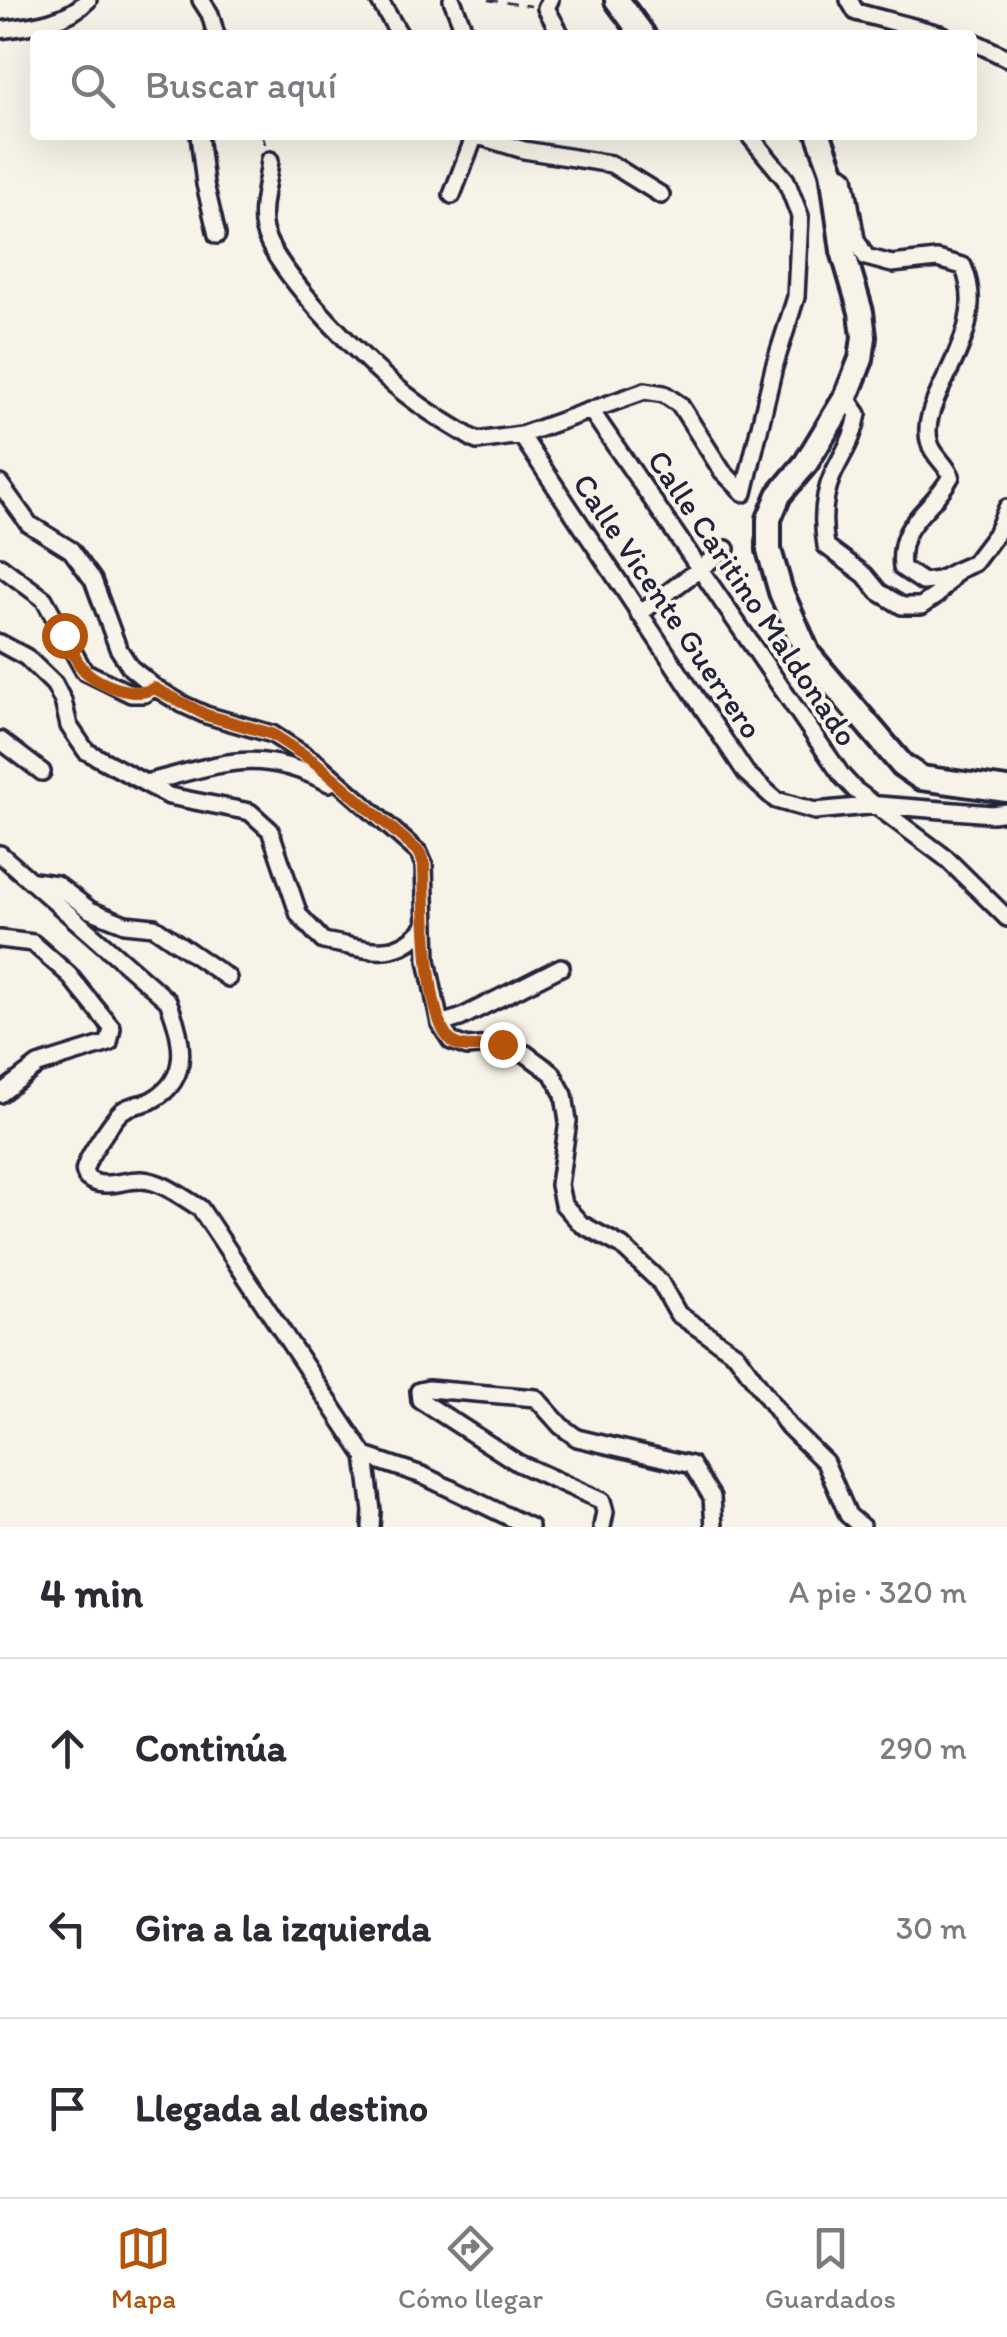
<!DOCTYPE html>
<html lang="es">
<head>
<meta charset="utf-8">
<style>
	body { margin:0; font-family:Itim,sans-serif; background:#f2f2f3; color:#2b2b33 }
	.stop { position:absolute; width:30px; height:30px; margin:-22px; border:8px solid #b45309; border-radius:50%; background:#fff }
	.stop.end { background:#b45309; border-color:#fff; box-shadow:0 2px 10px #0008 }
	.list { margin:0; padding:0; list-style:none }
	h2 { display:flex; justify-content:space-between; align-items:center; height:130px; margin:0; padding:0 40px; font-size:42px }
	h2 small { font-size:32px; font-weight:400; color:#7c7c81 }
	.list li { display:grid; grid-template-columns:65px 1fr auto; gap:30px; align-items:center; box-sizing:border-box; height:180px; padding:0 40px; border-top:2px solid #e1e1e2 }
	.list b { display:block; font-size:38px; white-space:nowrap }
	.list em { font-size:32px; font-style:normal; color:#7c7c81 }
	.icon { flex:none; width:55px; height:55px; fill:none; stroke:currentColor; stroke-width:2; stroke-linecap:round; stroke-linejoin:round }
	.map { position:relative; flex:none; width:1007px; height:1527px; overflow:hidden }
	.search { position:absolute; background:#fff; box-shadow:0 10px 40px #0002; left:30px; right:30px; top:30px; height:110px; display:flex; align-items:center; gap:25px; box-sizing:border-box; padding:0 35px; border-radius:10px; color:#7c7c81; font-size:38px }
	.sheet { height:670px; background:#fff }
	nav { display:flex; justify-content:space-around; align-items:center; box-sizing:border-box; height:140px; border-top:2px solid #e1e1e2; background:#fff; font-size:28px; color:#7c7c81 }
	nav a { display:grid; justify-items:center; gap:5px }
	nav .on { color:#b45309 }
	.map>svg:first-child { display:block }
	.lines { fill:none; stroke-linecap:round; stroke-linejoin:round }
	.minor-casing { stroke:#22223b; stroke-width:22 }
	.secondary-casing { stroke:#22223b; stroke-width:30 }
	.path { stroke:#22223b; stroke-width:2.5; stroke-dasharray:10 8; stroke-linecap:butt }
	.minor { stroke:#f7f3e8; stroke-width:15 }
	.secondary { stroke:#f7f3e8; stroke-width:22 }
	.route { stroke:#b45309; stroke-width:12 }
	.labels { text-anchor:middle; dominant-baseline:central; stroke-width:8; stroke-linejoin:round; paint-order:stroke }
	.street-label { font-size:32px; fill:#22223b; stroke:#f7f3e8 }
</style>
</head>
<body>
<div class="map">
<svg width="1007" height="1527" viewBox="0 0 1007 1527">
	<rect width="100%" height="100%" fill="#f7f3e8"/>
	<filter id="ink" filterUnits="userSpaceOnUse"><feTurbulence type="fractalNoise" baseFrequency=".01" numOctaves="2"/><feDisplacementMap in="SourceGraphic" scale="20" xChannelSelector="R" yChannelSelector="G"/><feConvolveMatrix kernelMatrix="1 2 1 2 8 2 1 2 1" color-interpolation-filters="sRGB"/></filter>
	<g filter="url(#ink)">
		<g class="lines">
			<!-- minor casing -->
			<g class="minor-casing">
				<path id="minor" d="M201,0L210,14L216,35
					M379,0L400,35
					M452,0L466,35
					M550,0L546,8L561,35
					M849,0L856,12L943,35
					M0,30C30,26 66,23 88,0
					M972,41L1007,58
					M199,135L205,184L217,235
					M475,135L524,150L611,164L661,195
					M270,160C268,183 259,208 264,230C275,273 374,372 412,399C432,415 455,428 477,441L521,435L645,391L664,394L680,405L722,471L744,493
					M832,171L845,177L856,239L866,257L892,264L937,259L963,266C994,337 914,399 930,444C933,455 946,464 951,476C931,513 897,521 902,568L923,582L939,580L958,570
					M452,195L475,135
					M846,397L858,414C854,438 843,453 833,474C823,496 822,522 826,546L865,575L879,592L902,606H921L937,595L958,570L974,563L996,534L1007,508
					M592,412L842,776L855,790L946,858L1007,918
					M521,435L746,773L776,800L815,811L879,805L992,814L1007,812
					M0,484L29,524L71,550L93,580L118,648L131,668L154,687L184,705L206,715L272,734L317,763L419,853L424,865L427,960L440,1024L451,1041L467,1047L502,1044L526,1054L552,1073L564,1095L568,1121L559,1185L563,1204L581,1224L622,1246L660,1282L678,1314L736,1354L788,1426L825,1462L848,1515L862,1527
					M744,493L774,367L796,297L800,216L786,180L749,135
					M0,566L44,599L84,671L131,694H144L154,687
					M639,614L726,549
					M0,643L26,657L54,684L63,701L69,726L86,751L169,796L250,812L270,830L299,915L323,941C366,948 396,964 426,925
					M0,740L42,772
					M145,783C220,765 255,745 329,783
					M0,854L168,1001C182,1036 193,1078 152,1100C143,1105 131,1104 122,1111C115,1116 90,1154 87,1163C83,1172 84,1170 87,1178C103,1191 123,1179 142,1180C162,1181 182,1197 200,1208L365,1456L372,1511L371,1527
					M34,881L56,884L90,910L125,924L154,927L228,978
					M0,939L33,943L68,974L112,1028L109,1043L38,1065L0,1094
					M440,1024L460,1018L561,967
					M365,1456L422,1475L530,1527
					M602,1527L605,1512L602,1501L518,1463L420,1400L419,1391L428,1389L536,1398L561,1426L577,1438L692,1465L712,1497L714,1527"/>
			</g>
			<!-- secondary casing -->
			<g class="secondary-casing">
				<path id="secondary" d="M617,0L643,35
					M819,135L832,171L843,251L861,312L864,337L861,359L846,397L806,463L779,495L769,519V550L781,592L808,654L902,765L921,778L1007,790"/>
			</g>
			<!-- path -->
			<path class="path" d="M488,0L531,6
				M262,135L265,144"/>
			<!-- minor -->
			<use href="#minor" class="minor"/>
			<!-- secondary -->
			<use href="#secondary" class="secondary"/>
		</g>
	</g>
	<g class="lines" filter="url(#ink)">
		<!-- route -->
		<path class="route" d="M64,635C70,646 76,663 85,671C100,685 136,699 154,688L206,715L272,734L316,763L420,853L424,865C425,900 424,1025 454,1043C468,1051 487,1045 502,1044"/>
	</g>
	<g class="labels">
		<!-- street labels -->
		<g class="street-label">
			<text transform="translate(753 598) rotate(56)">Calle Caritino Maldonado</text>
			<text transform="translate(668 606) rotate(56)">Calle Vicente Guerrero</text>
		</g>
	</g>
</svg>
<div class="stop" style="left:64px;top:635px"></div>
<div class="stop end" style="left:502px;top:1044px"></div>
<div class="search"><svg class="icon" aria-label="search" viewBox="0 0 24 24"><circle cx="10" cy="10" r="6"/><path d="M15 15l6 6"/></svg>Buscar aquí</div>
</div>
<section class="sheet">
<h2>4 min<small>A pie · 320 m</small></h2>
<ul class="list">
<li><svg class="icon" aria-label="ahead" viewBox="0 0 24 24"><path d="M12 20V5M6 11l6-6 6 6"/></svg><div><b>Continúa</b></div><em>290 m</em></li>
<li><svg class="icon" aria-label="left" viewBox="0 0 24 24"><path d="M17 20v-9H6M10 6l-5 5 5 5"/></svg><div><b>Gira a la izquierda</b></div><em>30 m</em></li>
<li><svg class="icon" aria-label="arrive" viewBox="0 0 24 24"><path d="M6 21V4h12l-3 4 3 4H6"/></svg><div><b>Llegada al destino</b></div></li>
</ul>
</section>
<nav>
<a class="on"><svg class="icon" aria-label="map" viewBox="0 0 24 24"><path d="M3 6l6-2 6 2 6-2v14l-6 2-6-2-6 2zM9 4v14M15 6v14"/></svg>Mapa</a>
<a><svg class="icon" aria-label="directions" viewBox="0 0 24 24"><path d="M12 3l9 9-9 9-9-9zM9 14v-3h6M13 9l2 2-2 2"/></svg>Cómo llegar</a>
<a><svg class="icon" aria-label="saved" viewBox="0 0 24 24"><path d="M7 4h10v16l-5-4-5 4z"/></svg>Guardados</a>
</nav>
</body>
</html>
